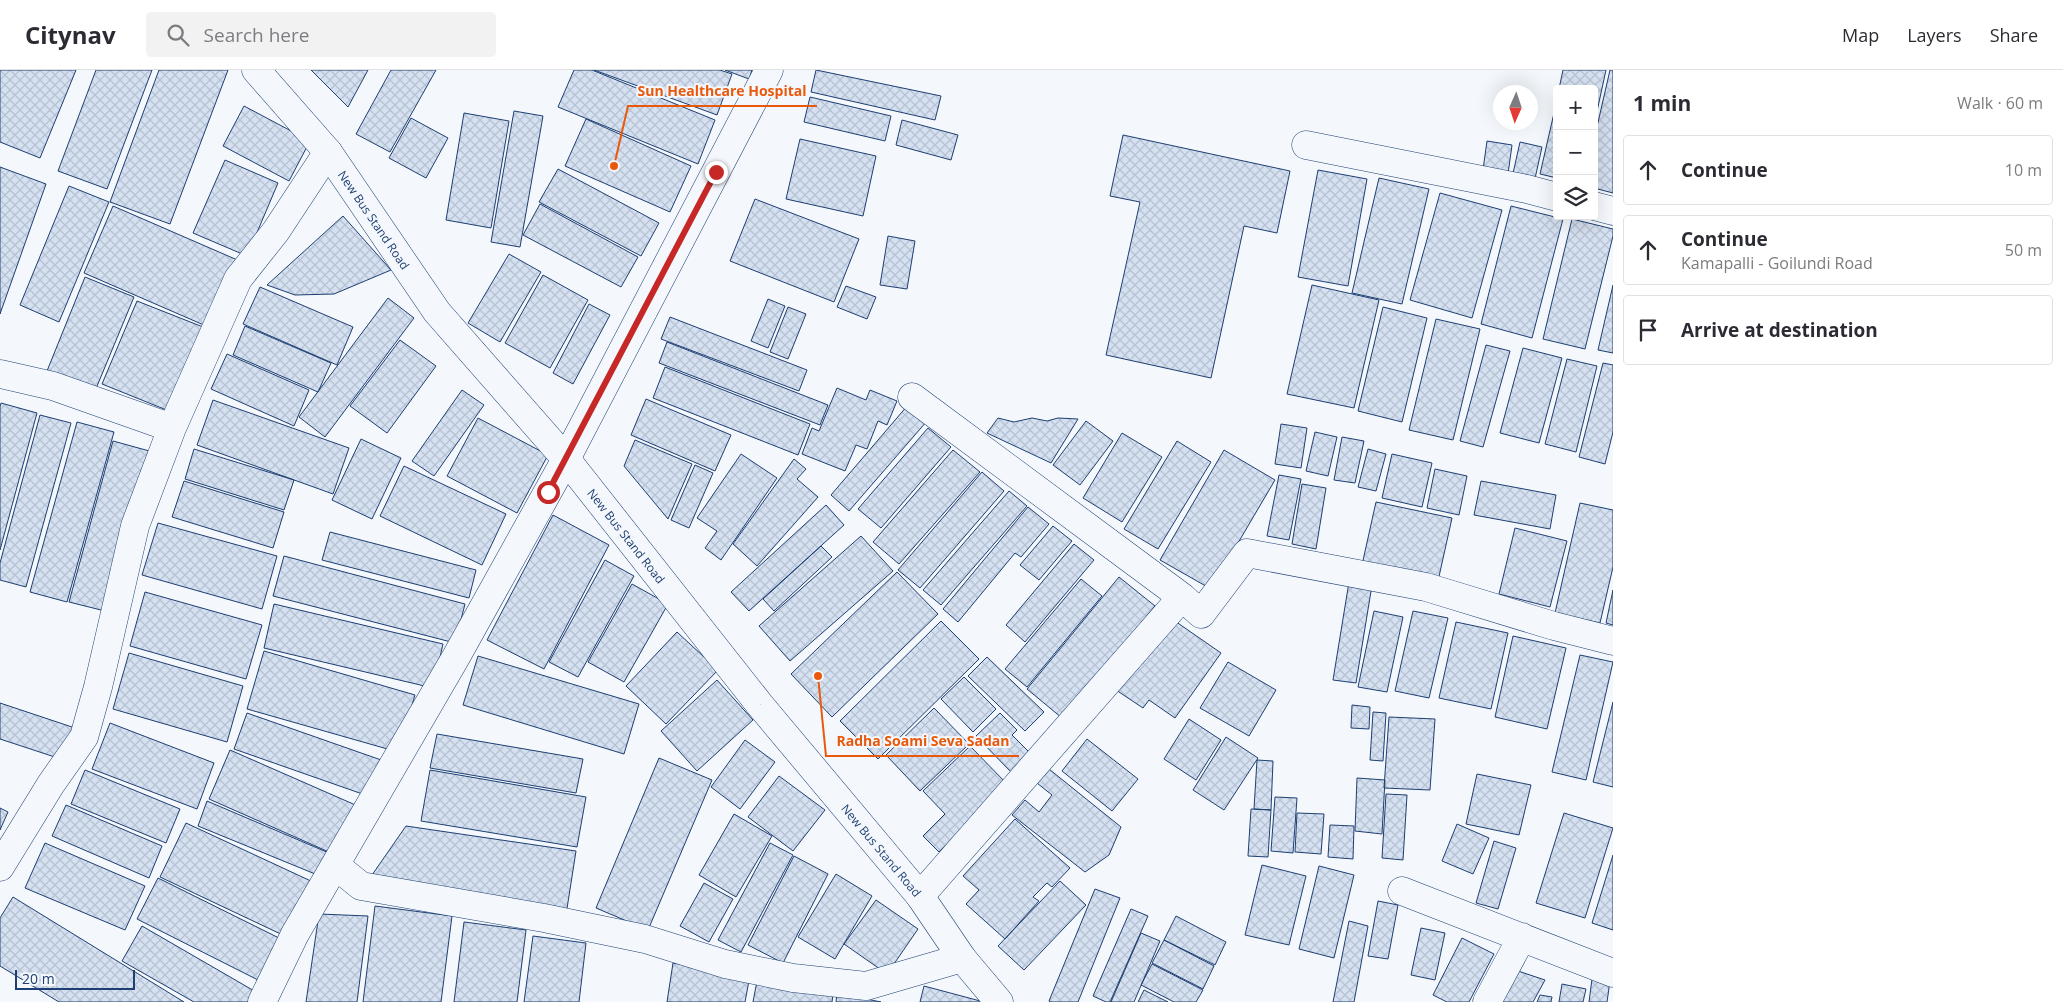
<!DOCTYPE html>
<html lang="en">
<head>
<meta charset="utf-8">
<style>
	body { margin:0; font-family:"Open Sans",sans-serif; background:#f2f2f3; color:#2b2b33 }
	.controls { position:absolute; right:15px; top:15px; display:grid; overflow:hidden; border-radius:5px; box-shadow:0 5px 20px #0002 }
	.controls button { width:45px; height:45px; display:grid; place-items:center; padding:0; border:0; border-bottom:1px solid #e1e1e2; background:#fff; color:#2b2b33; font:25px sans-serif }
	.compass { position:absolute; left:1493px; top:15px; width:45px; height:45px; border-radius:50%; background:#fff; box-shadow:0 5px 20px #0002; rotate:183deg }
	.scale { position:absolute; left:15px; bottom:12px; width:120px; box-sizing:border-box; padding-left:5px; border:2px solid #1d3f73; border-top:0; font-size:14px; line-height:18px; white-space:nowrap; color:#1d3f73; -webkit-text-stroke:4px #f4f7fb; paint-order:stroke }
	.stop { position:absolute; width:15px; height:15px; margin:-11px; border:4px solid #c62828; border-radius:50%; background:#fff }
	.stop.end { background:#c62828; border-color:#fff; box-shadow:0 1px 5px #0008 }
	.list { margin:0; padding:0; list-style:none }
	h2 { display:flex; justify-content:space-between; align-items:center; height:65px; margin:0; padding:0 20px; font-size:21px }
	h2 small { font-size:16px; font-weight:400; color:#7c7c81 }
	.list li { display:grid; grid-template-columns:32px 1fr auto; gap:15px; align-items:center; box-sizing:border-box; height:70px; margin:0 10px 10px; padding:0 10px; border:1px solid #e1e1e2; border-radius:5px }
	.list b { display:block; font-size:19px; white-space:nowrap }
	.list p { margin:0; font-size:16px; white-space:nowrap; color:#7c7c81 }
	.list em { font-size:16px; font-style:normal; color:#7c7c81 }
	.icon { flex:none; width:28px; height:28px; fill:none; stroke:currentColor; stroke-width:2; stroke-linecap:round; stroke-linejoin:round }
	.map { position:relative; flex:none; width:1613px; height:932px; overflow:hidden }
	header { display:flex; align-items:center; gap:30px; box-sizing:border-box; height:70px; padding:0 25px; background:#fff; border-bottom:1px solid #e1e1e2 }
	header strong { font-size:24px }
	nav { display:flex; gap:28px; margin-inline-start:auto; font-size:18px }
	.search { width:350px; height:45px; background:#f2f2f3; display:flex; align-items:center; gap:12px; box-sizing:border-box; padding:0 18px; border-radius:5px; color:#7c7c81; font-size:19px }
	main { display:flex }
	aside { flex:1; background:#fff }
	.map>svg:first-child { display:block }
	.building { fill:url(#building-cross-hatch); stroke:#1d3f73 }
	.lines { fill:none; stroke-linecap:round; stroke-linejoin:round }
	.street-casing { stroke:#1d3f73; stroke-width:29 }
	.secondary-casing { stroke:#1d3f73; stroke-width:29 }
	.highway-casing { stroke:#1d3f73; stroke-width:29 }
	.street { stroke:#f4f7fb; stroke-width:28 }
	.secondary { stroke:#f4f7fb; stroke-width:28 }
	.highway { stroke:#f4f7fb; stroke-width:28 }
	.route { stroke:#c62828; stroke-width:6 }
	.labels { text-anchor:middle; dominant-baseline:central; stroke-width:4; stroke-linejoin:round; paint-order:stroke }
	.street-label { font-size:12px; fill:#1d3f73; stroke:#f4f7fb }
	.leader { fill:none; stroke:#e8590c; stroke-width:2 }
	.callout-dot { fill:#e8590c; stroke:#f4f7fb; stroke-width:2 }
	.callout-label { font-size:14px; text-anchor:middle; font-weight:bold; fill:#e8590c; stroke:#f4f7fb; stroke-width:4; stroke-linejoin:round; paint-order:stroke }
</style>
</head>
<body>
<header>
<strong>Citynav</strong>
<div class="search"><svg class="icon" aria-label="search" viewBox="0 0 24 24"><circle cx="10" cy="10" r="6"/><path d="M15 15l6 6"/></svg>Search here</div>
<nav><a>Map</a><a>Layers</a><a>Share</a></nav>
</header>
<main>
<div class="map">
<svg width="1613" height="932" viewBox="0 0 1613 932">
	<defs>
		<pattern id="building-cross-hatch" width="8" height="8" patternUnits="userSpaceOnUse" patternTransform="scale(1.25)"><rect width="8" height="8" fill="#d5e0f0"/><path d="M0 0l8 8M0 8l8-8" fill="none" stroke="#b6c1d1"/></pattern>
	</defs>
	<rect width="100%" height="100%" fill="#f4f7fb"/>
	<!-- building -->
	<path class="building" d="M0,0H76L40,88L0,72Z
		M96,0H152L107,119L58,101Z
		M159,0H228L170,154L110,132Z
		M311,0H368L348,37Z
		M391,0H436L390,82L356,64Z
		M574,0H592L715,50L698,94L558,37Z
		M594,0H720L732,4L717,45Z
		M725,0H752L749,9Z
		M816,0L941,26L935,50L811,22Z
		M1563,0H1606L1594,55V19H1559Z
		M1610,0H1613V123L1594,118V70Z
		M810,27L891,46L885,71L804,52Z
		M1557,30V108L1540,104Z
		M244,36L310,71L289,111L223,76Z
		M514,41L543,46L520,177L491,172Z
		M464,43L509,51L491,158L446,150Z
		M411,48L448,68L426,108L389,88Z
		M586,49L691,96L670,142L565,96Z
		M902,50L958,65L951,90L896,75Z
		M1123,65L1290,101L1277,163L1244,156L1211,308L1106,285L1140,132L1110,126Z
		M800,69L876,86L863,146L786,129Z
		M1487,71L1512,75L1507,111L1482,107Z
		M1520,72L1542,77L1534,113L1512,108Z
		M225,90L278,113L247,186L193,163Z
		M0,97L46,114L0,244Z
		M558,99L659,153L641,186L539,132Z
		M1318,100L1367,109L1348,216L1298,207Z
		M1379,108L1429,119L1402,234L1352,223Z
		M69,116L109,132L59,252L20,235Z
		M1440,123L1502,140L1472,248L1410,230Z
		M755,129L859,169L834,232L730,191Z
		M540,134L638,187L621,217L523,165Z
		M113,136L242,192L213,259L84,203Z
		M1511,136L1563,149L1532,268L1481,254Z
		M343,146L391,200L334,224L295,225L267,215Z
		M1572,149L1613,159V166L1585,279L1543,269Z
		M888,166L915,171L907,219L880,215Z
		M509,184L541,202L500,272L468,253Z
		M543,205L588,230L550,298L505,273Z
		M85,207L134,227L95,321L47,301Z
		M1312,215L1379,230L1354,338L1287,324Z
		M1613,215V283L1598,280Z
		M846,216L876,227L867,249L837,237Z
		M260,217L353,257L337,295L243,254Z
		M388,228L414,248L325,367L299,347Z
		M768,229L785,236L768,278L751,271Z
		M137,231L203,257L169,341L102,314Z
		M589,234L610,245L573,314L553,303Z
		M788,237L806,244L788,289L770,282Z
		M1383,237L1427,248L1402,352L1358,341Z
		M670,247L807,300L799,321L661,269Z
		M1436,249L1480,259L1453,370L1409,360Z
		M245,256L331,293L318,322L233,285Z
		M400,270L436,296L387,363L350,336Z
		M667,272L828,335L820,355L659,293Z
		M1486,275L1510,281L1483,377L1460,371Z
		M1523,278L1562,288L1539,373L1500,363Z
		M227,284L309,320L294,356L211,319Z
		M1567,289L1597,296L1576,382L1545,374Z
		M1603,293L1613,295V362L1605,394L1579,387Z
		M665,297L810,354L798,385L653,328Z
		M837,318L866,330L870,320L897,331L887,355L878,351L867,379L856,375L845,401L802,384L812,358L819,361Z
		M462,320L484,335L434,406L412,391Z
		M646,329L731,365L715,401L631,365Z
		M213,330L349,378L333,424L197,375Z
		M1,333L37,343L0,480V337Z
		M908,335L927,351L849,441L831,425Z
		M40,345L71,353L26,517L0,510V493Z
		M478,348L548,385L517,443L447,406Z
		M998,348L1014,352L1032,348L1047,351L1058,348L1078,349L1051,393L987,363Z
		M1086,351L1113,371L1080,415L1053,395Z
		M77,352L114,362L67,532L30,522Z
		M1281,354L1307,358L1301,398L1275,394Z
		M928,358L951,377L881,458L858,439Z
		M1315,362L1337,367L1328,406L1306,401Z
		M1122,363L1162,387L1122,452L1083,428Z
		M1342,367L1364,371L1355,413L1334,410Z
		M361,369L401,388L372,449L332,430Z
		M635,370L692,394L668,449L624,396Z
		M113,371L153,382L109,542L69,532Z
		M1177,371L1211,392L1158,479L1124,459Z
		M194,379L294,410L284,440L185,409Z
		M1368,379L1386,384L1376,421L1358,417Z
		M953,380L980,402L899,494L873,472Z
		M1224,380L1275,410L1211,519L1160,490Z
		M741,384L777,408L721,490L705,478L717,461L697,448Z
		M1392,384L1432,393L1422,437L1382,428Z
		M794,389L806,399L797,409L818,427L757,496L733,474Z
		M695,395L713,403L689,458L671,450Z
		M404,396L506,444L482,495L380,446Z
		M1435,399L1467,406L1459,445L1427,438Z
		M982,402L1004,421L920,518L898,500Z
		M1279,405L1301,409L1289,470L1267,466Z
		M184,411L284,442L273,478L172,447Z
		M1481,411L1556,425L1550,459L1474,445Z
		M1302,414L1326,418L1316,479L1292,474Z
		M1009,421L1027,436L941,535L923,520Z
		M1376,432L1452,448L1438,511L1362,495Z
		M1580,433L1613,440V497L1600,553L1555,543Z
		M826,435L844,455L749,541L731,522Z
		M1028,437L1049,454L1021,487L1015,483L958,552L943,539Z
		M553,445L609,475L544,599L487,570Z
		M158,453L277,486L262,539L142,505Z
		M1053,456L1072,471L1039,510L1020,495Z
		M1515,458L1567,471L1550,537L1499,524Z
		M330,462L476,500L469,528L322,490Z
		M861,466L893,501L790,591L759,556Z
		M1074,474L1094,490L1025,572L1006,555Z
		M821,476L832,487L774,541L763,529Z
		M284,486L465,534L455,573L273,526Z
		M605,490L634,506L578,607L549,592Z
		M897,502L938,544L832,647L791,604Z
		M1119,507L1155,536L1062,648L1027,619Z
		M1081,509L1102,526L1027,617L1005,599Z
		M1349,512L1372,515L1356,613L1333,610Z
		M632,514L668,534L624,612L588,592Z
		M1613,520V555L1606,553Z
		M145,522L262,555L246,609L130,576Z
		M274,534L443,574L433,618L264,578Z
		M1374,541L1403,547L1387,622L1358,617Z
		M1413,541L1448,548L1429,628L1395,621Z
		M1172,549L1221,583L1175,648L1149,630L1143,638L1113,618Z
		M941,551L979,589L878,689L840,651Z
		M1456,552L1508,563L1491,639L1439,628Z
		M677,562L718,600L666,654L626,616Z
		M1513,566L1566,578L1547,659L1495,647Z
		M264,581L415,625L398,682L247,639Z
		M129,583L243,616L227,672L113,639Z
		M1580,585L1613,592L1586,710L1552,702Z
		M478,586L639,634L624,684L463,635Z
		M987,587L1044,642L1025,661L968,606Z
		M1228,592L1276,620L1249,666L1200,638Z
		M964,607L996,639L973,662L941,629Z
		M717,610L753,650L697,701L661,661Z
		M1613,632V717L1593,712Z
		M0,633L75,658L64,690L0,669Z
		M1352,635L1370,637L1369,659L1351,658Z
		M934,638L969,674L920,721L886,685Z
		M1373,642L1386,643L1383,691L1370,690Z
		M247,643L384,691L371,727L234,679Z
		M1000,643L1017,660L1012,665L1030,683L1011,702L976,666Z
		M1389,647L1435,649L1430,720L1384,718Z
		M1189,649L1221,670L1196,710L1164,689Z
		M110,653L214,693L197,739L92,699Z
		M437,664L583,689L576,723L430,698Z
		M1226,667L1258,688L1224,740L1193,720Z
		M1087,669L1138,709L1112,741L1062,701Z
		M745,670L775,692L740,739L711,717Z
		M970,676L1008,715L939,782L923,766L945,744L923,721Z
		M230,680L360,737L338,786L209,729Z
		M659,688L712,710L648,860L596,838Z
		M1257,690L1273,691L1271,740L1254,739Z
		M1049,699L1121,757L1109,785L1085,802L1012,745L1025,730L1039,742L1052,725L1037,713Z
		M85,700L180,739L166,773L71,734Z
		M430,700L586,727L577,777L421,751Z
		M1477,704L1531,715L1519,765L1466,754Z
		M779,706L825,740L793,781L748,747Z
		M1357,708L1385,710L1382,764L1355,761Z
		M1386,724L1407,725L1403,790L1382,788Z
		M1275,727L1297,728L1293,783L1271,781Z
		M207,731L329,783L320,806L198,756Z
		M66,735L162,776L149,808L52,766Z
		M0,738L8,742L0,760Z
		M1251,739L1271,740L1268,787L1248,786Z
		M1297,743L1324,744L1321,784L1295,782Z
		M1564,743L1613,758L1585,848L1536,833Z
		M734,744L772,766L736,827L699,805Z
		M1015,749L1070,798L1052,817L1047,813L1033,827L1039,831L1005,869L966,834L979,820L963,806Z
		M186,753L313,812L287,867L160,807Z
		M1457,754L1489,768L1473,804L1442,791Z
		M1330,755L1354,756L1353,789L1328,787Z
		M406,756L576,781L566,845L372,805Z
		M1494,771L1516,778L1498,839L1476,833Z
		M45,773L145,816L125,860L25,818Z
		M770,773L793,785L741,882L718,870Z
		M1613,785V860L1592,853Z
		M794,786L828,804L783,893L748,875Z
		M1262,795L1306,806L1289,875L1245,865Z
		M1319,796L1354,805L1334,888L1299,879Z
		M836,804L872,826L835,889L798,867Z
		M158,808L279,868L258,910L137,849Z
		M1060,811L1086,835L1024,900L998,876Z
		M704,813L733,829L709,872L680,856Z
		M1095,819L1120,828L1078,932H1050L1049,931Z
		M13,827L184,932H59L0,896V848Z
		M876,830L918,859L887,904L844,874Z
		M1378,831L1398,835L1388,889L1368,886Z
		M375,836L452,846L441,932H363Z
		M1131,839L1148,846L1110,932H1106L1093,926Z
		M319,844L368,846L357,932H306Z
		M1176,846L1226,872L1215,895L1164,870Z
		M1349,851L1368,856L1354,932H1333Z
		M464,852L526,860L517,932H454Z
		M142,856L256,922L250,932H194L122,891Z
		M1421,858L1445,863L1435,910L1411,905Z
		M1141,863L1160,871L1134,932H1111Z
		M533,866L586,873L579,932H524Z
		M1462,868L1494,884L1469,932H1447L1433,925Z
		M1164,870L1214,896L1203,919L1152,893Z
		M673,893L750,905L745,932H667Z
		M1152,894L1203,920L1196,932H1174L1141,915Z
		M1518,901L1545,910L1533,932H1500Z
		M1592,909L1610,911L1607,932H1589Z
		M757,911L833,925L832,932H753Z
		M1562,914L1586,919L1583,932H1559Z
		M924,916L984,932H920Z
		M1144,920L1168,932H1138Z
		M837,923L881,932H836Z
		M1540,925L1552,927L1551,932H1537Z"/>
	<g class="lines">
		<!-- street casing -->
		<g class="street-casing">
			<path id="street" d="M1306,75L1527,119L1557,127
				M1594,136L1613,141
				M0,304L53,316L172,358L238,209L276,161L328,82
				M912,327L1182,527L1201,544L1247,483L1426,517L1554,556L1613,571
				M335,795L361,816L544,848L645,869L725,894L793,908L866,916L962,888
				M0,797L51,714L84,667L98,617L135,456L172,358
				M1402,821L1613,903
				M920,826L1182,527
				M262,932L295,864L456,587L566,389
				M1487,932L1522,867"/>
		</g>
		<!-- secondary casing -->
		<g class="secondary-casing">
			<path id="secondary" d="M566,389L769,0"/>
		</g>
		<!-- highway casing -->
		<g class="highway-casing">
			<g id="highway">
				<path id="s1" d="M256,0L328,82L437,242L566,389L760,635L920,826L962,888L999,932"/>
			</g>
		</g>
		<!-- street -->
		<use href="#street" class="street"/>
		<!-- secondary -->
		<use href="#secondary" class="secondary"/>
		<!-- highway -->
		<use href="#highway" class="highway"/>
	</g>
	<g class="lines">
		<!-- route -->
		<path class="route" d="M548,422L716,102"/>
	</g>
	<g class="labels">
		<!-- street labels -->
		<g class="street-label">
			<text stroke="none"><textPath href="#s1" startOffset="191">New Bus Stand Road</textPath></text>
			<text stroke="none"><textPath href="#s1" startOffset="596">New Bus Stand Road</textPath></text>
			<text stroke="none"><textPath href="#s1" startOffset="1001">New Bus Stand Road</textPath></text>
		</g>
	</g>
	<!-- callouts -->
	<path class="leader" d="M614 96L628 36H817M818 606L826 686H1019"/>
	<g class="callout-dot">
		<circle cx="614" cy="96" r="5"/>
		<circle cx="818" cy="606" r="5"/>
	</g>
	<g class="callout-label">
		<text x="722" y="26">Sun Healthcare Hospital</text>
		<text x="923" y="676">Radha Soami Seva Sadan</text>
	</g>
</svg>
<div class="controls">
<button>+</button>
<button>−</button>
<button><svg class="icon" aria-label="layers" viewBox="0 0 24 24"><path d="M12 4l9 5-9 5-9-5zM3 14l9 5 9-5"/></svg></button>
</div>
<svg class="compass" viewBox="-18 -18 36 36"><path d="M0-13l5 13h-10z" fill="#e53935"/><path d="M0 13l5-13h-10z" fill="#7c7c81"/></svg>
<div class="scale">20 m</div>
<div class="stop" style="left:548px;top:422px"></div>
<div class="stop end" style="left:716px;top:102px"></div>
</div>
<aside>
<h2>1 min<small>Walk · 60 m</small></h2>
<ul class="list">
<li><svg class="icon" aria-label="ahead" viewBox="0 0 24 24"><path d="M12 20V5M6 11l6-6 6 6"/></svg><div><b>Continue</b></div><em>10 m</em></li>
<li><svg class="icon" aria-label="ahead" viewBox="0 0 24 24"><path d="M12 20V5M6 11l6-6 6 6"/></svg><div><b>Continue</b><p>Kamapalli - Goilundi Road</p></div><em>50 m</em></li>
<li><svg class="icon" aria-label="arrive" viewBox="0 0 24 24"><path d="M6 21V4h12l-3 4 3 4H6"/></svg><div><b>Arrive at destination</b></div></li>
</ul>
</aside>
</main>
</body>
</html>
